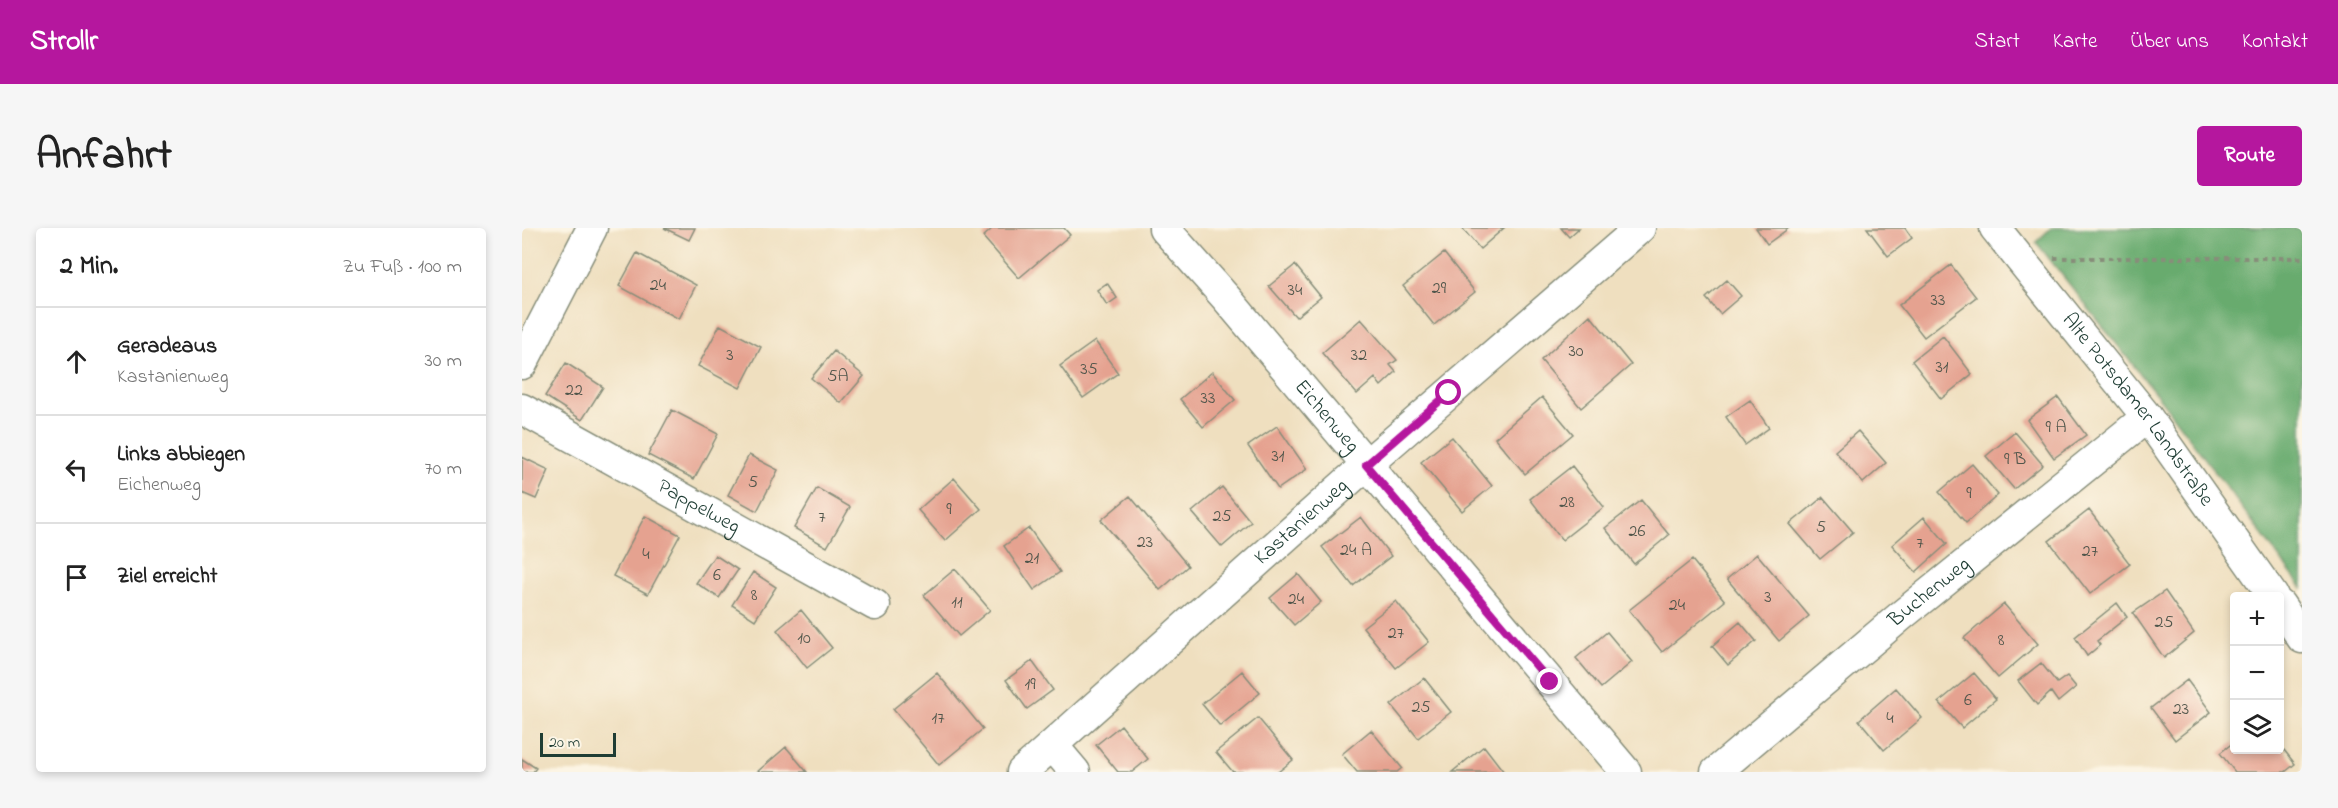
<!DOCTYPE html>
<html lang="de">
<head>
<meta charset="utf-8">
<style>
	body { margin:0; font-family:"Indie Flower",sans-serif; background:#f6f6f6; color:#222 }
	.controls { position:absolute; right:18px; bottom:18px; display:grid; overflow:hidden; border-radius:6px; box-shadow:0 3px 9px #0003 }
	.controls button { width:54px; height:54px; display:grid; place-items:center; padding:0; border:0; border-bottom:2px solid #e0e0e0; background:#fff; color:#222; font:30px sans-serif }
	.scale { position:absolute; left:18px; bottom:15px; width:76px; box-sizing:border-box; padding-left:6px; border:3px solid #1f3d34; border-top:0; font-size:16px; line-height:21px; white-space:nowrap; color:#1f3d34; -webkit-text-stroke:4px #fcf5e5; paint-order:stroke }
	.stop { position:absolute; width:18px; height:18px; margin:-14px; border:4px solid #b5179e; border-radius:50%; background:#fff }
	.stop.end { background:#b5179e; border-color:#fff; box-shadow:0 2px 6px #0008 }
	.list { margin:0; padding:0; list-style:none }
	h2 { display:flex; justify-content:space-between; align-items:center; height:78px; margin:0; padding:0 24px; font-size:26px }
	h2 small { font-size:20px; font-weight:400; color:#767676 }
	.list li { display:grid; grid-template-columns:39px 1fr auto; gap:18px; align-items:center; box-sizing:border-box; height:108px; padding:0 24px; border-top:2px solid #e0e0e0 }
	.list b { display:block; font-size:22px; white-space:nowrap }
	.list p { margin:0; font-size:20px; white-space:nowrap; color:#767676 }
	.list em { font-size:20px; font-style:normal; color:#767676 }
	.icon { flex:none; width:33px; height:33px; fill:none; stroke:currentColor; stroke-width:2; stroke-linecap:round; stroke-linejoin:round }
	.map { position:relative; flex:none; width:1780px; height:544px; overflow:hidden; border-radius:6px }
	header { display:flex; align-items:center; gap:36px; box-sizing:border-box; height:84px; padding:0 30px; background:#b5179e; color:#fff }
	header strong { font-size:28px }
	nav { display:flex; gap:33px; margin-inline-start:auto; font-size:21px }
	.intro { display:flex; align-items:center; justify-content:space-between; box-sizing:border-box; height:144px; padding:0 36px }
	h1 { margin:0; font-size:42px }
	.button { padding:15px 27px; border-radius:6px; background:#b5179e; color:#fff; font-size:21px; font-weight:700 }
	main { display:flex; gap:36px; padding:0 36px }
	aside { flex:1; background:#fff; border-radius:6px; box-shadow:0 3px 9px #0003 }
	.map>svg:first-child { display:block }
	.forest { fill:#68ab6e; stroke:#447451; stroke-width:1.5 }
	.building { fill:#e5a290 }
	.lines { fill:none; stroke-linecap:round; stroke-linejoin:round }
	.street-casing { stroke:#878e7a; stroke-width:33 }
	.path { stroke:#878e7a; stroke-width:4; stroke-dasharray:4.5 4.5; stroke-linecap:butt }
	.street { stroke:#fff; stroke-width:30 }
	.route { stroke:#b5179e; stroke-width:8 }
	.labels { text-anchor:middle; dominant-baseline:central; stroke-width:4.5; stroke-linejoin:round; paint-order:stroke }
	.number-label { font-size:18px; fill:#50564b }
	.street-label { font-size:21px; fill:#1f3d34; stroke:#fcf5e5 }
</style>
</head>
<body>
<header>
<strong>Strollr</strong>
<nav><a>Start</a><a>Karte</a><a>Über uns</a><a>Kontakt</a></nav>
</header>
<div class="intro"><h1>Anfahrt</h1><a class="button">Route</a></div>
<main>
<aside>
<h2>2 Min.<small>Zu Fuß · 100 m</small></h2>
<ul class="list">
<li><svg class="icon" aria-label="ahead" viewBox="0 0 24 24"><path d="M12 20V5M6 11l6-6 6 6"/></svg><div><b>Geradeaus</b><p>Kastanienweg</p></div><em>30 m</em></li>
<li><svg class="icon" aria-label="left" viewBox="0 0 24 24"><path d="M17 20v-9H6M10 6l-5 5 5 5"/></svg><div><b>Links abbiegen</b><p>Eichenweg</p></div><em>70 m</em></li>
<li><svg class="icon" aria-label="arrive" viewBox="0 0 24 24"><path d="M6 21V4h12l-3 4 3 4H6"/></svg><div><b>Ziel erreicht</b></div></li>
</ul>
</aside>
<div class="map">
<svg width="1780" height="544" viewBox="0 0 1780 544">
	<rect width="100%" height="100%" fill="#fcf5e5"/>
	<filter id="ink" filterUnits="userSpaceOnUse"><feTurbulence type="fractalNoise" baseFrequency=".0167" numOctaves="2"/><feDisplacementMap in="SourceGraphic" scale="12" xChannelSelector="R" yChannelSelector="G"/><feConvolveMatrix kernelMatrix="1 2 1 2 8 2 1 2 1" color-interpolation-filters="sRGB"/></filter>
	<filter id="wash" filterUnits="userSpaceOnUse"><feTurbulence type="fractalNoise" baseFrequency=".008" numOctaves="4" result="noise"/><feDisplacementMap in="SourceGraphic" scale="24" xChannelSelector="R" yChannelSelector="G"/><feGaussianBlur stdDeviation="1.35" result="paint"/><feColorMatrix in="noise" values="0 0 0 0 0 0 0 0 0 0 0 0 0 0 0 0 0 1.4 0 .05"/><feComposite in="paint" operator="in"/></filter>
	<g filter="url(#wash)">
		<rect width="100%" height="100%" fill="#efdfbf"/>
		<!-- forest -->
		<path class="forest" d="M1529,0H1780V360L1642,176L1514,14Z"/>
		<g id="blocks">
			<!-- building -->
			<path class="building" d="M142,0H173L167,12Z
				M471,0H542L548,7L497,50L461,9Z
				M940,0H982L958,21Z
				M1039,0H1057L1047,9Z
				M1234,0H1267L1245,16Z
				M1345,0H1383L1390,10L1366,28Z
				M115,25L174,57L157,91L97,58Z
				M922,25L953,64L912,97L881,58Z
				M773,37L799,69L774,89L747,58Z
				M1429,37L1454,69L1402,109L1377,77Z
				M1205,52L1219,68L1198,86L1184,70Z
				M585,55L595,70L585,77L575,62Z
				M1068,87L1109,137L1059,180L1019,132Z
				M839,91L875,132L868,137L874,144L859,158L853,150L835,166L800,125Z
				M198,97L239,119L218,160L176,138Z
				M1421,108L1450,146L1419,171L1390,133Z
				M573,113L596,145L561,170L538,138Z
				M312,123L342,148L319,175L289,150Z
				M44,135L81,159L60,192L23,168Z
				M690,144L713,172L681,199L658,171Z
				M1020,169L1051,206L1003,246L973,210Z
				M1536,169L1564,207L1532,230L1505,192Z
				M1228,172L1247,200L1223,217L1204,189Z
				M150,182L196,206L172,251L126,227Z
				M755,198L785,241L756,261L726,218Z
				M1336,203L1364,235L1341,255L1313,223Z
				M1493,204L1521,237L1492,261L1464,228Z
				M930,209L970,258L940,283L899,234Z
				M227,227L256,242L235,283L206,267Z
				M0,229L27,242L14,271L0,265Z
				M1450,236L1476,267L1444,295L1417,264Z
				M1050,238L1082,279L1040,312L1008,271Z
				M432,250L459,281L423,313L396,282Z
				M700,259L729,294L700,319L670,284Z
				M295,260L328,279L305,319L272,300Z
				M608,268L666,338L638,362L579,292Z
				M1301,269L1331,304L1298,331L1268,296Z
				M1119,272L1147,307L1112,336L1083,300Z
				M1567,282L1608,336L1568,366L1527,313Z
				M123,288L158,307L126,366L91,348Z
				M839,289L869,328L831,358L800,319Z
				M1402,289L1425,316L1394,344L1370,317Z
				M507,300L538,344L512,362L482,318Z
				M1235,326L1287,388L1257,413L1205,351Z
				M193,327L216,342L197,370L174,355Z
				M1170,332L1203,373L1140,424L1107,382Z
				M433,341L468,382L437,408L402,367Z
				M231,344L254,359L233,392L210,377Z
				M776,346L799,374L772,397L748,370Z
				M1643,363L1672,405L1642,430L1611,385Z
				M874,373L907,414L874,440L841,399Z
				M1595,375L1605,389L1575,413L1578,417L1565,428L1553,409Z
				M1482,376L1516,416L1476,450L1442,410Z
				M279,382L310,420L285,440L255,402Z
				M1218,394L1234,413L1206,437L1190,418Z
				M1085,404L1110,434L1079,460L1054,430Z
				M510,433L531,462L505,481L484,452Z
				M1519,435L1535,455L1545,448L1554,459L1536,474L1529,464L1515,477L1496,453Z
				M720,443L738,465L698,498L680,476Z
				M415,445L461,501L417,537L371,481Z
				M1452,445L1474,471L1440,500L1417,474Z
				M902,450L929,484L896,510L869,477Z
				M1665,452L1689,484L1653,512L1629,480Z
				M1374,460L1400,490L1362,522L1337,492Z
				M736,490L771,532L756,544H711L694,524Z
				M599,497L626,531L610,544H596L574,517Z
				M849,502L880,540L875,544H835L820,526Z
				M1712,514V522H1758V517L1773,536L1763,544H1713L1698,525Z
				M962,518L982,544H930Z
				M264,519L285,544H235Z
				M0,531L14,540L11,544H0Z"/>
		</g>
	</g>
	<g filter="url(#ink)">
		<use href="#blocks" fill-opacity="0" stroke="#878e7a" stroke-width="1.5"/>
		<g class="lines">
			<!-- street casing -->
			<g class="street-casing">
				<g id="street">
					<path id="s1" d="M642,0L706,72L1104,544"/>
					<path id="s2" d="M1473,0L1625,189L1751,368"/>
					<path d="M0,136L70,0"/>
					<path id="s3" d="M0,181L353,377"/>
					<path d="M1758,377L1780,410"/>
					<path d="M531,518L553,544"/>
					<path id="s4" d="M500,544L844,237L1118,0"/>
					<path id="s5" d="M1194,544L1380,387L1625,189"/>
				</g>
			</g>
			<!-- path -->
			<path class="path" d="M1532,30H1780"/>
			<!-- street -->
			<use href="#street" class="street"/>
		</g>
	</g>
	<g class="lines" filter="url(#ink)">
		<!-- route -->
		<path class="route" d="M927,165L844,237L1028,454"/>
	</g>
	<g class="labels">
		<!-- number labels -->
		<g class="number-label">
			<text x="136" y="58">24</text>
			<text x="917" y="61">29</text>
			<text x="773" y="63">34</text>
			<text x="1416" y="73">33</text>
			<text x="1054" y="124">30</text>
			<text x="208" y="128">3</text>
			<text x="837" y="128">32</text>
			<text x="1420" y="140">31</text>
			<text x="567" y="142">35</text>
			<text x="316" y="149">5A</text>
			<text x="52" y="163">22</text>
			<text x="686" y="171">33</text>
			<text x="1534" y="200">9 A</text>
			<text x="756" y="229">31</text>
			<text x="1493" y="232">9 B</text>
			<text x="231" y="255">5</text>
			<text x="1447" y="266">9</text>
			<text x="1045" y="275">28</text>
			<text x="427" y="282">9</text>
			<text x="700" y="289">25</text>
			<text x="300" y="290">7</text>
			<text x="1299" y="300">5</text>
			<text x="1115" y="304">26</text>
			<text x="623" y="315">23</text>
			<text x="1398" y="316">7</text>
			<text x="834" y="323">24 A</text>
			<text x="1568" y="324">27</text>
			<text x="124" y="327">4</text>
			<text x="510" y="331">21</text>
			<text x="195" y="348">6</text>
			<text x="232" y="368">8</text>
			<text x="1246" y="370">3</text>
			<text x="774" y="372">24</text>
			<text x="435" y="375">11</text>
			<text x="1155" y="378">24</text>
			<text x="1642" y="395">25</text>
			<text x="874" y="406">27</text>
			<text x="282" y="411">10</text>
			<text x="1479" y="413">8</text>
			<text x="508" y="457">19</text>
			<text x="1446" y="473">6</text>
			<text x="899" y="480">25</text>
			<text x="1659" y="482">23</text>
			<text x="416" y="491">17</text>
			<text x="1368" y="491">4</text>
		</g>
		<!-- street labels -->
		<g class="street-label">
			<text stroke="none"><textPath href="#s2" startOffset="231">Alte Potsdamer Landstraße</textPath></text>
			<text stroke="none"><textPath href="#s1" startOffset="249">Eichenweg</textPath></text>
			<text stroke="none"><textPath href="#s3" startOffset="202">Pappelweg</textPath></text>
			<text stroke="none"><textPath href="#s4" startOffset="375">Kastanienweg</textPath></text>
			<text stroke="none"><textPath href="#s5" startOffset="279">Buchenweg</textPath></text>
		</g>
	</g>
</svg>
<div class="controls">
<button>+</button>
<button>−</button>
<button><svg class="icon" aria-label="layers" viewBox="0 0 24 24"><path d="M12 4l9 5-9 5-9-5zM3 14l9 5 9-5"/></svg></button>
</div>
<div class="scale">20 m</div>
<div class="stop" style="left:927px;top:165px"></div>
<div class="stop end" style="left:1028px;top:454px"></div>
</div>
</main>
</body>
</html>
